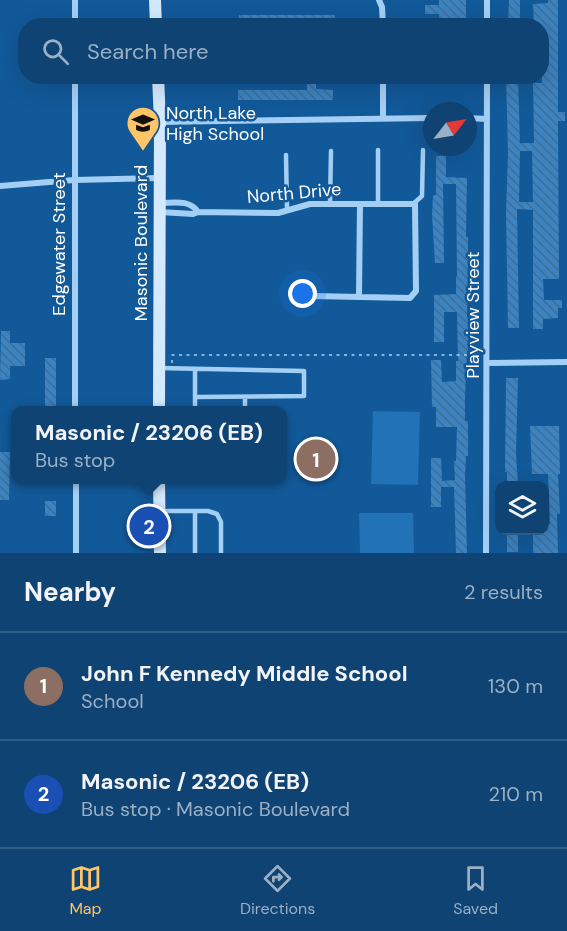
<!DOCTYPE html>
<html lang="en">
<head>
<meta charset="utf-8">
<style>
	body { margin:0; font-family:"DM Sans",sans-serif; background:#174a78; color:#f1f3f6 }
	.controls { position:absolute; right:18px; bottom:18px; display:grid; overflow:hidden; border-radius:12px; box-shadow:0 6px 24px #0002 }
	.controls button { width:54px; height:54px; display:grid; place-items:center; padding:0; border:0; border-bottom:2px solid #2e5c85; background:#0e4373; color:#f1f3f6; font:30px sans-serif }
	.compass { position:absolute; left:423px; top:102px; width:54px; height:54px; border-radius:50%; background:#0e4373; box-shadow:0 6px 24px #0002; rotate:59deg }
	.you { position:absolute; left:303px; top:294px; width:21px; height:21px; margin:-15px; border:4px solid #fff; border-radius:50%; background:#1a73e8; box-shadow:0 0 0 9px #1a73e833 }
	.badge { display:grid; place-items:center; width:39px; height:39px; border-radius:50%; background:#ffc567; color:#fff; font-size:20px; font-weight:700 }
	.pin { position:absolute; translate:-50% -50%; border:3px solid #fff; box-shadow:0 2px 6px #0006 }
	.popup { position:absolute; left:11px; top:406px; width:276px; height:78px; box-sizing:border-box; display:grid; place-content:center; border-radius:12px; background:#0e4373; filter:drop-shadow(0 2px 4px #0005); font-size:20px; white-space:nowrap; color:#9bb0c4 }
	.popup b { font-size:22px; color:#f1f3f6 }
	.popup::after { content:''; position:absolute; left:50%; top:100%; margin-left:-12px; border:12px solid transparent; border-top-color:#0e4373 }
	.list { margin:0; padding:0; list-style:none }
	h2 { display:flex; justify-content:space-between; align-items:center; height:78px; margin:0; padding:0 24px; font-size:26px }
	h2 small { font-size:20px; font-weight:400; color:#9bb0c4 }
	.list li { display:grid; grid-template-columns:39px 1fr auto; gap:18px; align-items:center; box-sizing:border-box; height:108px; padding:0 24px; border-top:2px solid #2e5c85 }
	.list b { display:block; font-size:22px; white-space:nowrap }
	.list p { margin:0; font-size:20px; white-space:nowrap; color:#9bb0c4 }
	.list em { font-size:20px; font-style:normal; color:#9bb0c4 }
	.icon { flex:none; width:33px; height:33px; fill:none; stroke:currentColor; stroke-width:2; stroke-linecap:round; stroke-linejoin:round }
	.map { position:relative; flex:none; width:567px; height:553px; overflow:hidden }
	.search { position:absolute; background:#0e4373; box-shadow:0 6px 24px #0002; left:18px; right:18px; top:18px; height:66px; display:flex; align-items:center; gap:15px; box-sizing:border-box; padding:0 21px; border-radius:24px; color:#9bb0c4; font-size:22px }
	.sheet { height:294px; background:#0e4373 }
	nav { display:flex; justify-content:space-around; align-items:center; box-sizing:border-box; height:84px; border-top:2px solid #2e5c85; background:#0e4373; font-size:16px; color:#9bb0c4 }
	nav a { display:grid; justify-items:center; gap:3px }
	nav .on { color:#ffc567 }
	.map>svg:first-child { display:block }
	.pitch { fill:#2172b6 }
	.building { fill:url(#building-back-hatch); fill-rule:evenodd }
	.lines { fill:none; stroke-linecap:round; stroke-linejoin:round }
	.path { stroke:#a4cff4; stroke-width:1.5; stroke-dasharray:3 4.5; stroke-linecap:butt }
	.lane { stroke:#a4cff4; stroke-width:4.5 }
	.street { stroke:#a4cff4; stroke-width:6 }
	.secondary { stroke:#d4e9fd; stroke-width:12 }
	.labels { text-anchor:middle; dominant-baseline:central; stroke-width:5; stroke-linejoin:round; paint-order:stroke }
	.poi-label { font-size:18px; fill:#fff; stroke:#125999; text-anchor:start }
	.street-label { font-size:18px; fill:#fff; stroke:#125999 }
</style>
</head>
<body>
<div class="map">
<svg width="567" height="553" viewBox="0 0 567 553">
	<defs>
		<pattern id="building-back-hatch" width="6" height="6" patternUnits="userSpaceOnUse" patternTransform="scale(1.5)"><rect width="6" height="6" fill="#3b83c1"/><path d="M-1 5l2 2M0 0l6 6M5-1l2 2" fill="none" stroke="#426d92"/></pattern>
	</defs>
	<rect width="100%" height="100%" fill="#125999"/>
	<!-- pitch -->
	<path class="pitch" d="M373,411L420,412L418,485L371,484Z
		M359,513H413L414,553H360Z"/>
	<!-- building -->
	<path class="building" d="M439,0H466V26H455V21H439V14H425V5H439Z
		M509,0H520V26H508Z
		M548,0H558V112H565V121H558L559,279H543L544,300H562V308H558V318L543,319V329H533V210L517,209L519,328H508L506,213L508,153L506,76H518L520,143H534L533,83H542V26H534L533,4L548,3ZM520,151H532L533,202H519Z
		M239,15H335V26H239Z
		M307,76H316V89L333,90V100H238V90H307Z
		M436,156H446V177L467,178L466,237H468V253L467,317H468V351H467L465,397V421H468V456H466L465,476L467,553H456L454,487H441V507H431V458H441L442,481L455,480L454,461H456L457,427H436V407H432L431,360H441L442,382L456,381V361H458L457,312H444V342H434V295L456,294V276H457L456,184H443L444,263H435L432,215L433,196L436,195Z
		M1,331H10V343H25V366H10V379L0,380Z
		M45,358H56V411H45Z
		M506,378H518L516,453L518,486H507V472H505Z
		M530,426H559L560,474H558L560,514H557L558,553H533V531H547V524H550L549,494L548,474H532Z
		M0,452H10L9,500H0Z
		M45,501H56V516H45Z
		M507,531H518V552H507Z"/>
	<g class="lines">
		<!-- path -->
		<path class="path" d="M172,363V355H478"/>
		<!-- lane -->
		<path class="lane" d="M378,150V204
			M286,155L287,210
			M330,204L331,151
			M413,204L422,196L423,150
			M159,368L304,371V396L195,397V369
			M195,397V410
			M245,397V410
			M161,511H208L217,514L221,522V553
			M195,553V511"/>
		<!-- street -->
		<path class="street" d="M379,0L382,7L383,26
			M487,0V26
			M75,26V0
			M75,76V410
			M383,76V118
			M468,118L487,119
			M160,122L432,118
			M0,186L74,180L159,178
			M160,212L193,214L198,212C189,199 174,203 160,203
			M198,212L278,213L310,204H415L416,291L410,298L312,296
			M359,297L360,204
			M488,363L567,362
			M76,480V553
			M486,553L487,76"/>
		<!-- secondary -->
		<path class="secondary" d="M155,0L156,26
			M158,76L160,122L159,410
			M159,480L160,553"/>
	</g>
	<!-- icons -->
	<defs>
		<g id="school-pin" transform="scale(1.725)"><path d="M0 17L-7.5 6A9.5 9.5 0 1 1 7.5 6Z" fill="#ffc567" stroke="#125999"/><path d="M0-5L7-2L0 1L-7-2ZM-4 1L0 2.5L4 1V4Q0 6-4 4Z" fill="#111"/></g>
	</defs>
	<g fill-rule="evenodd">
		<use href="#school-pin" x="143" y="123"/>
	</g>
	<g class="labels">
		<!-- poi labels -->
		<g class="poi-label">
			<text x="166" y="113">North Lake<tspan x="166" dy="21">High School</tspan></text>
		</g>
		<!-- street labels -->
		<g class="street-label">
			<text transform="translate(294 193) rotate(-5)">North Drive</text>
			<text transform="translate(141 243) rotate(-90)">Masonic Boulevard</text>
			<text transform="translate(59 244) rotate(-90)">Edgewater Street</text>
			<text transform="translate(473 315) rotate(-90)">Playview Street</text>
		</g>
	</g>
</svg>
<div class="controls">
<button><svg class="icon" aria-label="layers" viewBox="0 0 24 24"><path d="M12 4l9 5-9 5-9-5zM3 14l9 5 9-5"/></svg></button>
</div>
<svg class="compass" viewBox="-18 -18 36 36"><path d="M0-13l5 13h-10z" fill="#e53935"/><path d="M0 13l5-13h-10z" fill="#9bb0c4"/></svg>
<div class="you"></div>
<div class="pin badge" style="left:316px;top:459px;background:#8d6e63">1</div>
<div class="pin badge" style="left:149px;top:526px;background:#1a4fb4">2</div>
<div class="popup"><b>Masonic / 23206 (EB)</b>Bus stop</div>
<div class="search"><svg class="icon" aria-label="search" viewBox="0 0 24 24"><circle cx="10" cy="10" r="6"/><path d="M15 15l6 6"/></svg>Search here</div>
</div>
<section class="sheet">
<h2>Nearby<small>2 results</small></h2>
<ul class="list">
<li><span class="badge" style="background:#8d6e63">1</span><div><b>John F Kennedy Middle School</b><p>School</p></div><em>130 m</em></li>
<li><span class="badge" style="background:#1a4fb4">2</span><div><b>Masonic / 23206 (EB)</b><p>Bus stop · Masonic Boulevard</p></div><em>210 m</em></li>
</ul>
</section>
<nav>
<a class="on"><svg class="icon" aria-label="map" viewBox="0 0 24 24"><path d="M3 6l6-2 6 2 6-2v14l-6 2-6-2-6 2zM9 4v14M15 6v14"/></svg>Map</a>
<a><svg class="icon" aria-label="directions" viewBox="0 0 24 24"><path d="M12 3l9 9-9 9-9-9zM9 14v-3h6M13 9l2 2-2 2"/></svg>Directions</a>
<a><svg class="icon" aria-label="saved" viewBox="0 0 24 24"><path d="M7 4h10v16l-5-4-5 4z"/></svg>Saved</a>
</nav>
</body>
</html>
